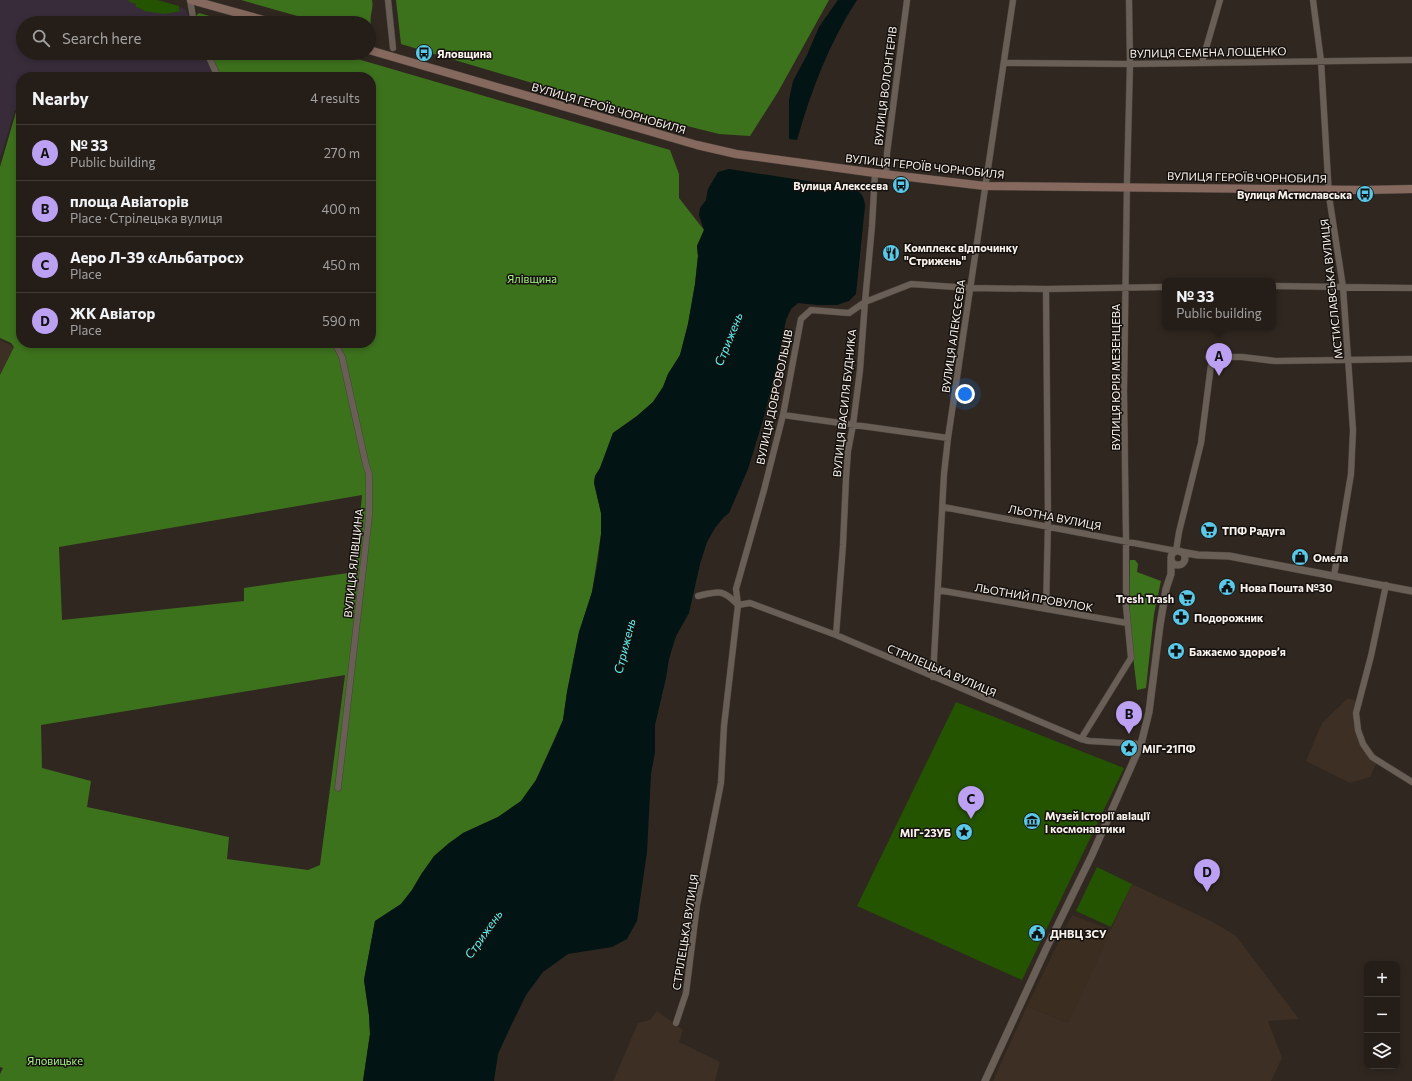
<!DOCTYPE html>
<html lang="en">
<head>
<meta charset="utf-8">
<style>
	body { margin:0; font-family:Commissioner,sans-serif; background:#302a25; color:#f1f3f6 }
	.controls { position:absolute; right:12px; bottom:12px; display:grid; overflow:hidden; border-radius:8px; box-shadow:0 2px 6px #0003 }
	.controls button { width:36px; height:36px; display:grid; place-items:center; padding:0; border:0; border-bottom:1px solid #413b37; background:#241d18; color:#f1f3f6; font:20px sans-serif }
	.you { position:absolute; left:965px; top:394px; width:14px; height:14px; margin:-10px; border:3px solid #fff; border-radius:50%; background:#1a73e8; box-shadow:0 0 0 6px #1a73e833 }
	.badge { display:grid; place-items:center; width:26px; height:26px; border-radius:50%; background:#bca0f2; color:#111; font-size:13px; font-weight:700 }
	.pin { position:absolute; translate:-50% -33px; filter:drop-shadow(0 1px 2px #0008) }
	.pin::after { content:''; position:absolute; top:21px; width:14px; height:12px; background:inherit; clip-path:polygon(0 0,100% 0,50% 100%) }
	.popup { position:absolute; left:1162px; top:278px; width:114px; height:52px; box-sizing:border-box; display:grid; place-content:center; border-radius:8px; background:#241d18; filter:drop-shadow(0 1px 3px #0005); font-size:13px; white-space:nowrap; color:#a3a2a2 }
	.popup b { font-size:15px; color:#f1f3f6 }
	.popup::after { content:''; position:absolute; left:50%; top:100%; margin-left:-8px; border:8px solid transparent; border-top-color:#241d18 }
	.list { margin:0; padding:0; list-style:none }
	h2 { display:flex; justify-content:space-between; align-items:center; height:52px; margin:0; padding:0 16px; font-size:17px }
	h2 small { font-size:13px; font-weight:400; color:#a3a2a2 }
	.list li { display:grid; grid-template-columns:26px 1fr auto; gap:12px; align-items:center; box-sizing:border-box; height:56px; padding:0 16px; border-top:1px solid #413b37 }
	.list b { display:block; font-size:15px; white-space:nowrap }
	.list p { margin:0; font-size:13px; white-space:nowrap; color:#a3a2a2 }
	.list em { font-size:13px; font-style:normal; color:#a3a2a2 }
	.icon { flex:none; width:22px; height:22px; fill:none; stroke:currentColor; stroke-width:2; stroke-linecap:round; stroke-linejoin:round }
	.map { position:relative; flex:none; width:1412px; height:1081px; overflow:hidden }
	.search { position:absolute; background:#241d18; box-shadow:0 2px 6px #0003; left:16px; top:16px; width:360px; height:44px; display:flex; align-items:center; gap:10px; box-sizing:border-box; padding:0 14px; border-radius:22px; color:#a3a2a2; font-size:15px }
	.panel { position:absolute; background:#241d18; box-shadow:0 2px 6px #0003; left:16px; top:72px; width:360px; height:276px; border-radius:16px }
	.map>svg:first-child { display:block }
	.commercial { fill:#382c3a }
	.built { fill:#3d2f23 }
	.education { fill:#3c2d21 }
	.green { fill:#245400 }
	.forest { fill:#3d721d; fill-rule:evenodd }
	.water { fill:#021414 }
	.lines { fill:none; stroke-linecap:round; stroke-linejoin:round }
	.minor-casing { stroke:#4a423b; stroke-width:7 }
	.tertiary-casing { stroke:#4a423b; stroke-width:8 }
	.secondary-casing { stroke:#4a423b; stroke-width:9 }
	.minor { stroke:#695f56; stroke-width:6 }
	.tertiary { stroke:#695f56; stroke-width:7 }
	.secondary { stroke:#86695e; stroke-width:8 }
	.labels { text-anchor:middle; dominant-baseline:central; stroke-width:3; stroke-linejoin:round; paint-order:stroke }
	.street-label { font-size:11px; fill:#f9f2ed; stroke:#15110e }
	.poi-label { font-size:11px; font-weight:bold; fill:#f9f2ed; stroke:#15110e; text-anchor:start }
	.park-label { font-size:11px; fill:#a8f285; stroke:#15110e }
	.water-label { font-size:12px; font-style:italic; fill:#5ef7f8; stroke:#15110e }
</style>
</head>
<body>
<div class="map">
<svg width="1412" height="1081" viewBox="0 0 1412 1081">
	<rect width="100%" height="100%" fill="#302720"/>
	<!-- commercial -->
	<path class="commercial" d="M0,0H159L185,9L192,23H23V53H204L214,77H21V112L15,110L0,158Z"/>
	<!-- built -->
	<path class="built" d="M0,340L14,347L0,375Z
		M1348,698L1357,701L1360,729L1366,743L1379,758L1370,777L1350,783L1306,761L1322,723Z
		M1132,884L1211,921L1236,936L1299,1019L1268,1021L1282,1058L1271,1081H993L1027,1006L1068,1023Z
		M657,1011L683,1030L679,1042L720,1062L715,1081H613L638,1023L650,1020Z"/>
	<!-- education -->
	<path class="education" d="M1072,915L1111,930L1107,940L1068,1023L1027,1006Z"/>
	<!-- green -->
	<path class="green" d="M128,0H157L179,6V10L181,11L165,14L143,11L144,10L136,7V4L130,2Z
		M956,702L1124,768L1022,980L857,906Z
		M1097,867L1132,884L1111,927L1076,911Z"/>
	<!-- forest -->
	<path class="forest" d="M241,0H372C374,8 369,16 371,25L369,29V23H322Z
		M396,0H829L778,92L750,136L719,134L647,116L586,99L401,44Z
		M199,13L234,23H196L194,18Z
		M209,53H337L670,150L679,174V198L704,230L697,246L698,256L695,284L688,324L680,355L668,374L663,387L653,402L637,416L613,433L600,468L595,476L594,483L601,513V534L592,592L579,632L567,692L563,720L536,780L521,801L498,817L463,833L422,873L412,890L401,904L375,921L364,980L369,1015L370,1034L363,1081H0V1074L3,1068L0,1067V375L14,347L11,343L0,338V167L16,112L21,113V343H371V77H220ZM362,495L355,572L244,588V601L62,620L59,547ZM345,675L320,865L308,870L227,859L229,837L87,807L91,781L42,768L41,725Z
		M1130,560H1135L1138,564L1137,572L1161,581L1154,614L1146,688L1137,690L1129,622Z"/>
	<!-- water -->
	<path class="water" d="M838,0H857C829,43 811,91 797,140L789,139V100L793,81L807,55L819,27Z
		M729,169L852,188C861,192 864,195 865,206L856,294L849,301L837,305H818L798,303L791,309L786,320L778,360L764,417L748,469L729,513L724,517L715,528L707,542L700,564L689,613L676,636L669,659L666,678L655,725V752L651,774L647,852L637,921L627,939L612,947L568,954L543,972L526,995L509,1030L498,1054L494,1081H363L370,1034L369,1015L364,980L375,921L401,904L412,890L422,873L434,856L449,843L463,833L498,817L521,801L536,780L555,739L563,720L567,692L579,632L592,592L598,561L601,534V513L594,483L595,476L600,468L613,433L637,416L653,402L663,387L668,374L680,355L688,324L695,284L698,256L697,246L704,230L699,215L700,208L706,200L708,189L718,172Z"/>
	<g class="lines">
		<!-- minor casing -->
		<g class="minor-casing">
			<path id="minor" d="M190,0L194,23
				M388,0L393,48
				M1313,0L1321,61L1329,196L1343,287L1353,430L1351,474L1334,576
				M207,53L218,77
				M1202,62L1220,0
				M1004,63L1130,64L1412,60
				M886,174L887,153L907,0
				M1273,286L1412,288
				M1046,289L1048,522L1046,609
				M335,343L342,357L366,465L369,474V516L338,788
				M1208,357H1242L1275,361L1412,359
				M783,415L948,438
				M943,507L1176,551L1179,532L1201,443L1211,365
				M1386,585L1371,656L1356,713L1358,730L1363,744L1372,757L1412,782
				M938,590L1127,623
				M698,596C719,591 723,589 738,605L750,603L836,635L1081,739L1089,741L1141,744
				M836,635L843,545L846,479L848,451L853,425L860,370L865,302L872,226L875,173
				M933,677L944,474L948,438L1013,0
				M1081,739L1131,658L1126,606V538L1124,391L1127,181L1130,64L1129,0
				M676,1023L686,993L697,905L721,783L724,726L738,605L736,589L764,490L783,415L801,319L811,310L849,313L865,302L911,284L970,288L1046,289L1165,287"/>
		</g>
		<!-- tertiary casing -->
		<g class="tertiary-casing">
			<path id="tertiary" d="M1171 558a7 7 0 1 1 14 0a7 7 0 1 1-14 0Z
				M1181,552L1198,555L1229,556L1412,591
				M985,1081L1046,949L1092,855L1141,744L1149,712L1160,625L1166,589L1171,574V561"/>
		</g>
		<!-- secondary casing -->
		<g class="secondary-casing">
			<path id="secondary" d="M191,0L274,23
				M369,50L697,145L736,154L875,173L985,186L1365,190L1412,189"/>
		</g>
		<!-- minor -->
		<use href="#minor" class="minor"/>
		<!-- tertiary -->
		<use href="#tertiary" class="tertiary"/>
		<!-- secondary -->
		<use href="#secondary" class="secondary"/>
	</g>
	<!-- icons -->
	<defs>
		<g id="bus-disc" transform="scale(0.9)"><circle r="9.5" fill="#5ac8e6" stroke="#15110e"/><path d="M-5-6H5V4H4V6H2V4H-2V6H-4V4H-5ZM-3.5-4V0h7V-4ZM-3.5 1.2v1.5H-2V1.2ZM2 1.2v1.5H3.5V1.2Z" fill="#111"/></g>
		<g id="restaurant-disc" transform="scale(0.9)"><circle r="9.5" fill="#5ac8e6" stroke="#15110e"/><path d="M-5-6h1v4h1v-4h1v4h1v-4h1v5L-1.5 .5V6h-2V.5L-5-1ZM5-6V6H3V1.5H1.5Q1.5-4 5-6Z" fill="#111"/></g>
		<g id="supermarket-disc" transform="scale(0.9)"><circle r="9.5" fill="#5ac8e6" stroke="#15110e"/><path d="M-6-5.5h2.5l.6 2H6L4.5 2H-2.5L-4.4-4H-6ZM-1.5 3.2a1.3 1.3 0 1 0 .1 0ZM3 3.2a1.3 1.3 0 1 0 .1 0Z" fill="#111"/></g>
		<g id="shop-disc" transform="scale(0.9)"><circle r="9.5" fill="#5ac8e6" stroke="#15110e"/><path d="M-5-2.5h2.3a2.7 3.5 0 0 1 5.4 0H5L5.5 6h-11ZM-1.5-2.5h3a1.5 2.3 0 0 0-3 0Z" fill="#111"/></g>
		<g id="civic-disc" transform="scale(0.9)"><circle r="9.5" fill="#5ac8e6" stroke="#15110e"/><path d="M-.6-6.5H3V-4.5H.6V-3L4-1V1h2V6H-6V1h2V-1L-.6-3ZM-1.2 2.5V6h2.4V2.5Z" fill="#111"/></g>
		<g id="pharmacy-disc" transform="scale(0.9)"><circle r="9.5" fill="#5ac8e6" stroke="#15110e"/><path d="M-2-6h4v4h4v4h-4v4h-4v-4h-4v-4h4Z" fill="#111"/></g>
		<g id="sight-disc" transform="scale(0.9)"><circle r="9.5" fill="#5ac8e6" stroke="#15110e"/><path d="M0-6L1.8-2.2L6-1.7L2.9 1.2L3.7 5.4L0 3.3L-3.7 5.4L-2.9 1.2L-6-1.7L-1.8-2.2Z" fill="#111"/></g>
		<g id="museum-disc" transform="scale(0.9)"><circle r="9.5" fill="#5ac8e6" stroke="#15110e"/><path d="M0-6L6-3V-2H-6V-3ZM-5-1h2V3h-2ZM-1-1h2V3h-2ZM3-1h2V3H3ZM-6 4H6V6H-6Z" fill="#111"/></g>
	</defs>
	<g fill-rule="evenodd">
		<use href="#bus-disc" x="424" y="53"/>
		<use href="#bus-disc" x="901" y="185"/>
		<use href="#bus-disc" x="1365" y="194"/>
		<use href="#restaurant-disc" x="891" y="253"/>
		<use href="#supermarket-disc" x="1209" y="530"/>
		<use href="#shop-disc" x="1300" y="557"/>
		<use href="#civic-disc" x="1227" y="587"/>
		<use href="#supermarket-disc" x="1187" y="598"/>
		<use href="#pharmacy-disc" x="1181" y="617"/>
		<use href="#pharmacy-disc" x="1176" y="651"/>
		<use href="#sight-disc" x="1129" y="748"/>
		<use href="#museum-disc" x="1032" y="821"/>
		<use href="#sight-disc" x="964" y="832"/>
		<use href="#civic-disc" x="1037" y="933"/>
	</g>
	<g class="labels">
		<!-- street labels -->
		<g class="street-label">
			<text transform="translate(1208 52) rotate(-1)">ВУЛИЦЯ СЕМЕНА ЛОЩЕНКО</text>
			<text transform="translate(885 86) rotate(-83)">ВУЛИЦЯ ВОЛОНТЕРІВ</text>
			<text transform="translate(609 108) rotate(16)">ВУЛИЦЯ ГЕРОЇВ ЧОРНОБИЛЯ</text>
			<text transform="translate(925 166) rotate(6)">ВУЛИЦЯ ГЕРОЇВ ЧОРНОБИЛЯ</text>
			<text transform="translate(1247 177) rotate(1)">ВУЛИЦЯ ГЕРОЇВ ЧОРНОБИЛЯ</text>
			<text transform="translate(1331 289) rotate(-96)">МСТИСЛАВСЬКА ВУЛИЦЯ</text>
			<text transform="translate(953 336) rotate(-82)">ВУЛИЦЯ АЛЕКСЄЄВА</text>
			<text transform="translate(1115 377) rotate(-90)">ВУЛИЦЯ ЮРІЯ МЕЗЕНЦЕВА</text>
			<text transform="translate(774 397) rotate(-78)">ВУЛИЦЯ ДОБРОВОЛЬЦІВ</text>
			<text transform="translate(844 403) rotate(-84)">ВУЛИЦЯ ВАСИЛЯ БУДНИКА</text>
			<text transform="translate(1055 517) rotate(11)">ЛЬОТНА ВУЛИЦЯ</text>
			<text transform="translate(353 563) rotate(-84)">ВУЛИЦЯ ЯЛІВЩИНА</text>
			<text transform="translate(1034 597) rotate(10)">ЛЬОТНИЙ ПРОВУЛОК</text>
			<text transform="translate(942 670) rotate(23)">СТРІЛЕЦЬКА ВУЛИЦЯ</text>
			<text transform="translate(685 932) rotate(-81)">СТРІЛЕЦЬКА ВУЛИЦЯ</text>
		</g>
		<!-- poi labels -->
		<g class="poi-label">
			<text x="437" y="53">Яловщина</text>
			<text x="888" y="185" text-anchor="end">Вулиця Алексєєва</text>
			<text x="1352" y="194" text-anchor="end">Вулиця Мстиславська</text>
			<text x="904" y="247">Комплекс відпочинку<tspan x="904" dy="13">"Стрижень"</tspan></text>
			<text x="1222" y="530">ТПФ Радуга</text>
			<text x="1313" y="557">Омела</text>
			<text x="1240" y="587">Нова Пошта №30</text>
			<text x="1174" y="598" text-anchor="end">Tresh Trash</text>
			<text x="1194" y="617">Подорожник</text>
			<text x="1189" y="651">Бажаємо здоров’я</text>
			<text x="1142" y="748">МіГ-21ПФ</text>
			<text x="1045" y="815">Музей історії авіації<tspan x="1045" dy="13">і космонавтики</tspan></text>
			<text x="951" y="832" text-anchor="end">МіГ-23УБ</text>
			<text x="1050" y="933">ДНВЦ ЗСУ</text>
		</g>
		<!-- park labels -->
		<g class="park-label">
			<text x="532" y="278">Ялівщина</text>
			<text x="55" y="1060">Яловицьке</text>
		</g>
		<!-- water labels -->
		<g class="water-label">
			<text transform="translate(728 339) rotate(-68)">Стрижень</text>
			<text transform="translate(624 646) rotate(-76)">Стрижень</text>
			<text transform="translate(483 934) rotate(-55)">Стрижень</text>
		</g>
	</g>
</svg>
<div class="controls">
<button>+</button>
<button>−</button>
<button><svg class="icon" aria-label="layers" viewBox="0 0 24 24"><path d="M12 4l9 5-9 5-9-5zM3 14l9 5 9-5"/></svg></button>
</div>
<div class="you"></div>
<div class="pin badge" style="left:1219px;top:376px">A</div>
<div class="popup"><b>№ 33</b>Public building</div>
<div class="pin badge" style="left:1129px;top:734px">B</div>
<div class="pin badge" style="left:971px;top:819px">C</div>
<div class="pin badge" style="left:1207px;top:892px">D</div>
<div class="search"><svg class="icon" aria-label="search" viewBox="0 0 24 24"><circle cx="10" cy="10" r="6"/><path d="M15 15l6 6"/></svg>Search here</div>
<section class="panel">
<h2>Nearby<small>4 results</small></h2>
<ul class="list">
<li><span class="badge">A</span><div><b>№ 33</b><p>Public building</p></div><em>270 m</em></li>
<li><span class="badge">B</span><div><b>площа Авіаторів</b><p>Place · Стрілецька вулиця</p></div><em>400 m</em></li>
<li><span class="badge">C</span><div><b>Аеро Л-39 «Альбатрос»</b><p>Place</p></div><em>450 m</em></li>
<li><span class="badge">D</span><div><b>ЖК Авіатор</b><p>Place</p></div><em>590 m</em></li>
</ul>
</section>
</div>
</body>
</html>
